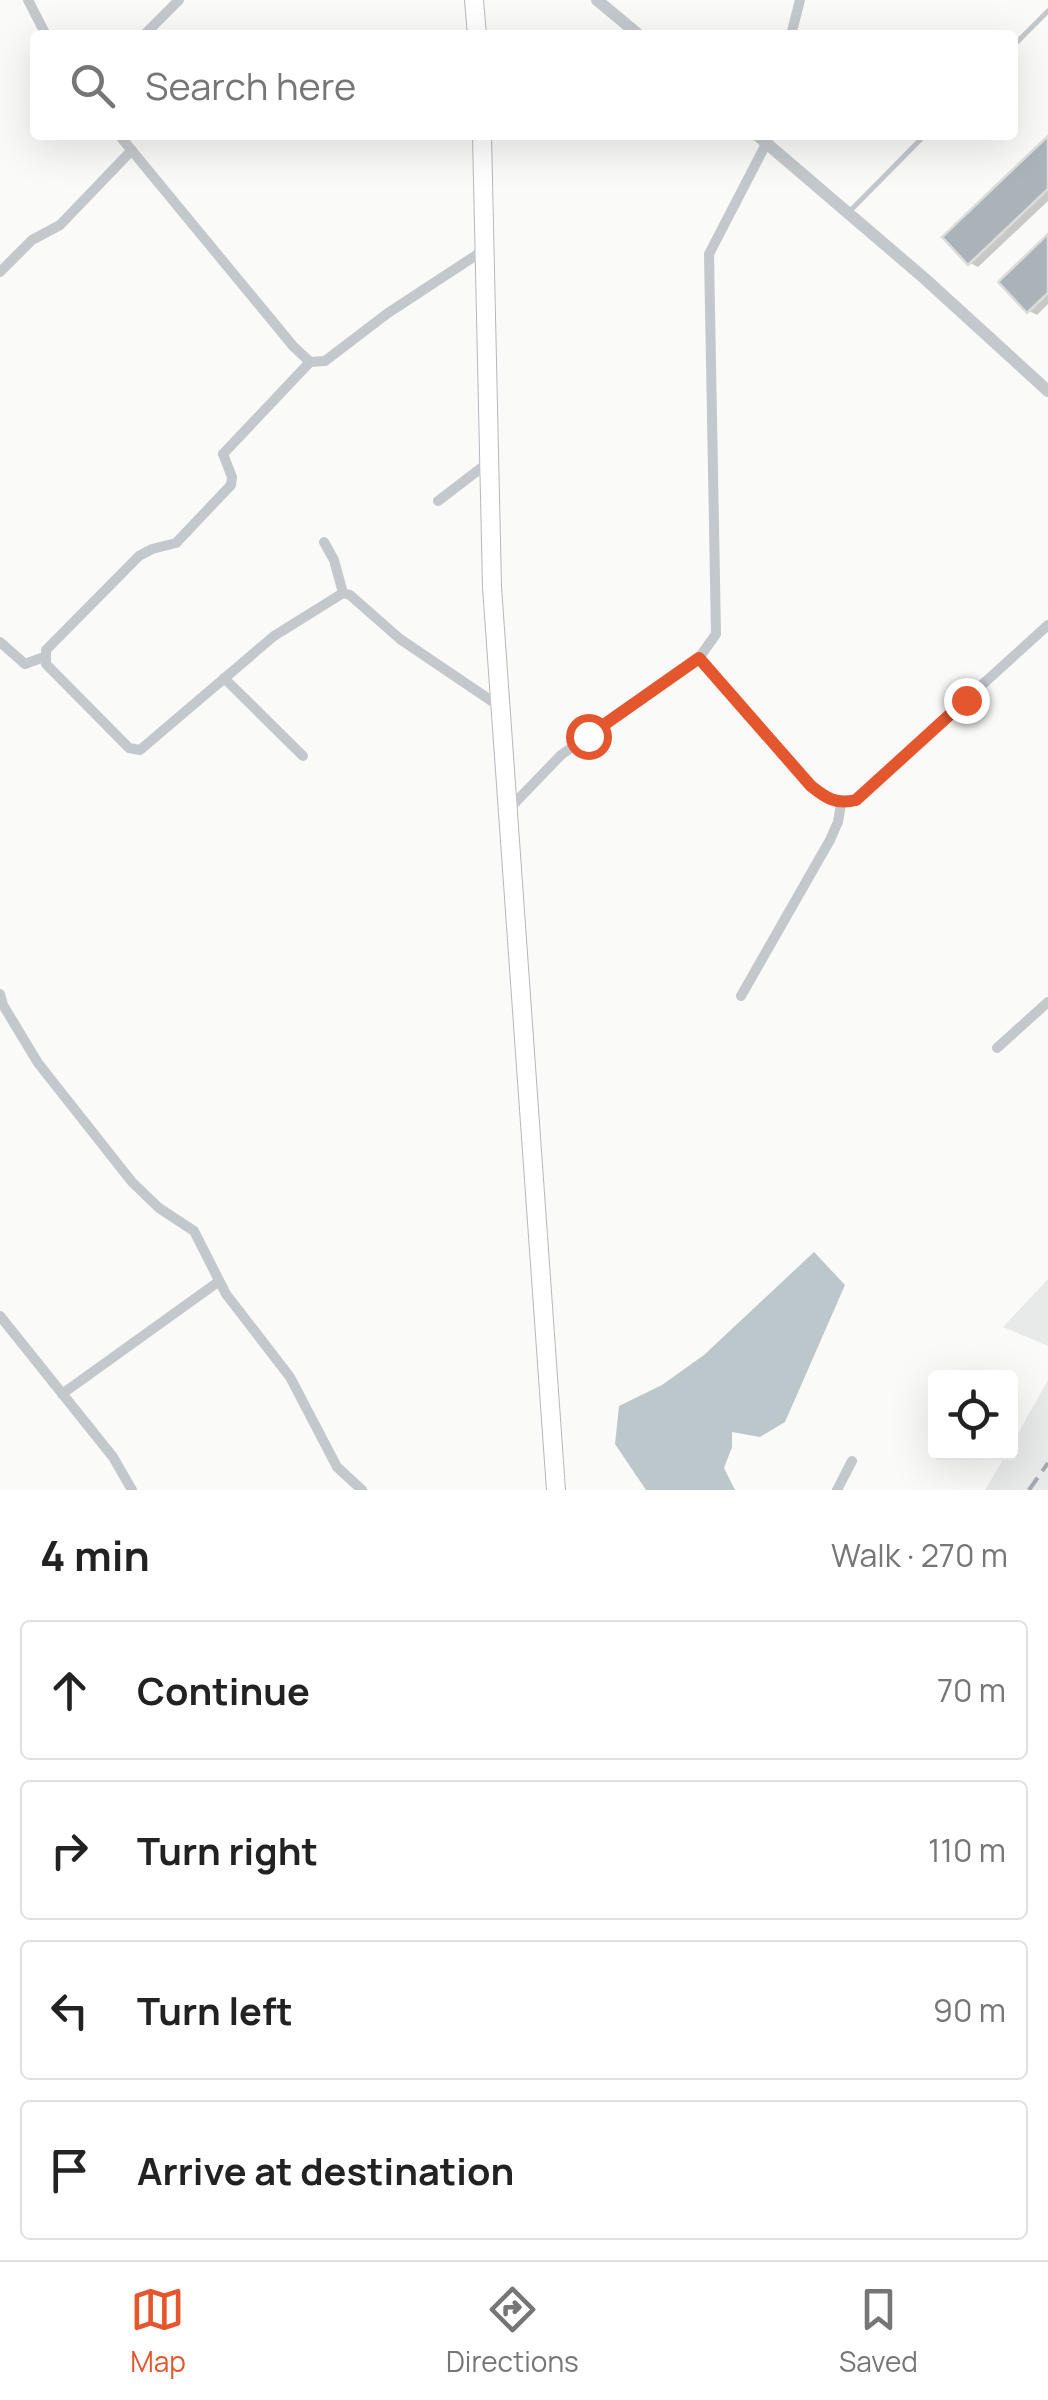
<!DOCTYPE html>
<html lang="en">
<head>
<meta charset="utf-8">
<style>
	body { margin:0; font-family:Manrope,sans-serif; background:#f6f6f6; color:#222 }
	.controls { position:absolute; right:30px; bottom:30px; display:grid; overflow:hidden; border-radius:10px; box-shadow:0 10px 40px #0002 }
	.controls button { width:90px; height:90px; display:grid; place-items:center; padding:0; border:0; border-bottom:2px solid #e0e0e0; background:#fff; color:#222; font:50px sans-serif }
	.stop { position:absolute; width:30px; height:30px; margin:-22px; border:8px solid #e4572e; border-radius:50%; background:#fff }
	.stop.end { background:#e4572e; border-color:#fff; box-shadow:0 2px 10px #0008 }
	.list { margin:0; padding:0; list-style:none }
	h2 { display:flex; justify-content:space-between; align-items:center; height:130px; margin:0; padding:0 40px; font-size:42px }
	h2 small { font-size:32px; font-weight:400; color:#767676 }
	.list li { display:grid; grid-template-columns:65px 1fr auto; gap:30px; align-items:center; box-sizing:border-box; height:140px; margin:0 20px 20px; padding:0 20px; border:2px solid #e0e0e0; border-radius:10px }
	.list b { display:block; font-size:38px; white-space:nowrap }
	.list em { font-size:32px; font-style:normal; color:#767676 }
	.icon { flex:none; width:55px; height:55px; fill:none; stroke:currentColor; stroke-width:2; stroke-linecap:round; stroke-linejoin:round }
	.map { position:relative; flex:none; width:1048px; height:1490px; overflow:hidden }
	.search { position:absolute; background:#fff; box-shadow:0 10px 40px #0002; left:30px; right:30px; top:30px; height:110px; display:flex; align-items:center; gap:25px; box-sizing:border-box; padding:0 35px; border-radius:10px; color:#767676; font-size:38px }
	.sheet { height:770px; background:#fff }
	nav { display:flex; justify-content:space-around; align-items:center; box-sizing:border-box; height:140px; border-top:2px solid #e0e0e0; background:#fff; font-size:28px; color:#767676 }
	nav a { display:grid; justify-items:center; gap:5px }
	nav .on { color:#e4572e }
	.map>svg:first-child { display:block }
	.built { fill:#e8e9e9 }
	.water { fill:#bbc7cb }
	.shadow { fill:#0003 }
	.building { fill:#aab3b9; stroke:#dcdcda; stroke-width:2.5 }
	.lines { fill:none; stroke-linecap:round; stroke-linejoin:round }
	.trunk-casing { stroke:#b4b9bd; stroke-width:20 }
	.service { stroke:#c3c8cc; stroke-width:5 }
	.minor { stroke:#c3c8cc; stroke-width:10 }
	.tertiary { stroke:#c3c8cc; stroke-width:12 }
	.trunk { stroke:#fff; stroke-width:18 }
	.rail { stroke:#a2aab0; stroke-width:4; stroke-dasharray:15 8; stroke-linecap:butt }
	.route { stroke:#e4572e; stroke-width:12 }
</style>
</head>
<body>
<div class="map">
<svg width="1048" height="1490" viewBox="0 0 1048 1490">
	<rect width="100%" height="100%" fill="#fafaf8"/>
	<!-- built -->
	<path class="built" d="M1048,1279V1346L1003,1327Z
		M1048,1380V1490H985L1007,1453L1010,1452L1011,1446Z"/>
	<!-- water -->
	<path class="water" d="M814,1252L845,1285L785,1422L760,1437L732,1432V1447L724,1468L735,1490H646L615,1444L619,1406L662,1385L704,1355Z"/>
	<!-- shadow -->
	<path class="shadow" d="M1048,140V201L978,267L970,263Z
		M1048,238V304L1037,315L1029,311Z"/>
	<!-- building -->
	<path class="building" d="M1048,136V189L968,265L942,237Z
		M1048,234V293L1027,313L998,282Z"/>
	<g class="lines">
		<!-- trunk casing -->
		<g class="trunk-casing">
			<path id="trunk" d="M474,0L477,35
				M482,135L492,587L556,1490"/>
		</g>
		<!-- service -->
		<path class="service" d="M1013,46L1048,11
			M850,211L925,135"/>
		<!-- minor -->
		<path class="minor" d="M28,0L46,35
			M144,35L179,0
			M791,35L800,0
			M119,135L293,346L310,362L325,361L388,313L484,250
			M0,272L32,240L60,225L132,150
			M310,362L223,454L232,477L231,485L176,543L152,549L139,556L46,650V664L129,748L140,750L274,636L343,593L350,595L400,639L499,706
			M438,501L489,462
			M324,542L334,560L343,593
			M0,642L25,664L44,657
			M699,658L716,634L709,254L766,144
			M224,678L303,756
			M509,809L561,755L699,658L811,786C826,798 836,805 855,800L1048,625
			M0,994L3,1005L38,1063L132,1182L159,1208L194,1231L226,1294L290,1377L337,1467L362,1490
			M741,996L830,840L838,822L841,804
			M997,1048L1048,1002
			M0,1316L113,1457L132,1490
			M62,1394L218,1282
			M837,1490L852,1461"/>
		<!-- tertiary -->
		<path class="tertiary" d="M597,0L639,35
			M757,135L924,278L1048,391"/>
		<!-- trunk -->
		<use href="#trunk" class="trunk"/>
		<!-- rail -->
		<path class="rail" d="M1029,1490L1048,1463"/>
	</g>
	<g class="lines">
		<!-- route -->
		<path class="route" d="M588,736L699,658L811,786C826,798 836,805 856,800L966,700"/>
	</g>
</svg>
<div class="controls">
<button><svg class="icon" aria-label="locate" viewBox="0 0 24 24"><circle cx="12" cy="12" r="6"/><path d="M12 2v4M12 18v4M2 12h4M18 12h4"/></svg></button>
</div>
<div class="stop" style="left:588px;top:736px"></div>
<div class="stop end" style="left:966px;top:700px"></div>
<div class="search"><svg class="icon" aria-label="search" viewBox="0 0 24 24"><circle cx="10" cy="10" r="6"/><path d="M15 15l6 6"/></svg>Search here</div>
</div>
<section class="sheet">
<h2>4 min<small>Walk · 270 m</small></h2>
<ul class="list">
<li><svg class="icon" aria-label="ahead" viewBox="0 0 24 24"><path d="M12 20V5M6 11l6-6 6 6"/></svg><div><b>Continue</b></div><em>70 m</em></li>
<li><svg class="icon" aria-label="right" viewBox="0 0 24 24"><path d="M7 20v-9h11M14 6l5 5-5 5"/></svg><div><b>Turn right</b></div><em>110 m</em></li>
<li><svg class="icon" aria-label="left" viewBox="0 0 24 24"><path d="M17 20v-9H6M10 6l-5 5 5 5"/></svg><div><b>Turn left</b></div><em>90 m</em></li>
<li><svg class="icon" aria-label="arrive" viewBox="0 0 24 24"><path d="M6 21V4h12l-3 4 3 4H6"/></svg><div><b>Arrive at destination</b></div></li>
</ul>
</section>
<nav>
<a class="on"><svg class="icon" aria-label="map" viewBox="0 0 24 24"><path d="M3 6l6-2 6 2 6-2v14l-6 2-6-2-6 2zM9 4v14M15 6v14"/></svg>Map</a>
<a><svg class="icon" aria-label="directions" viewBox="0 0 24 24"><path d="M12 3l9 9-9 9-9-9zM9 14v-3h6M13 9l2 2-2 2"/></svg>Directions</a>
<a><svg class="icon" aria-label="saved" viewBox="0 0 24 24"><path d="M7 4h10v16l-5-4-5 4z"/></svg>Saved</a>
</nav>
</body>
</html>
